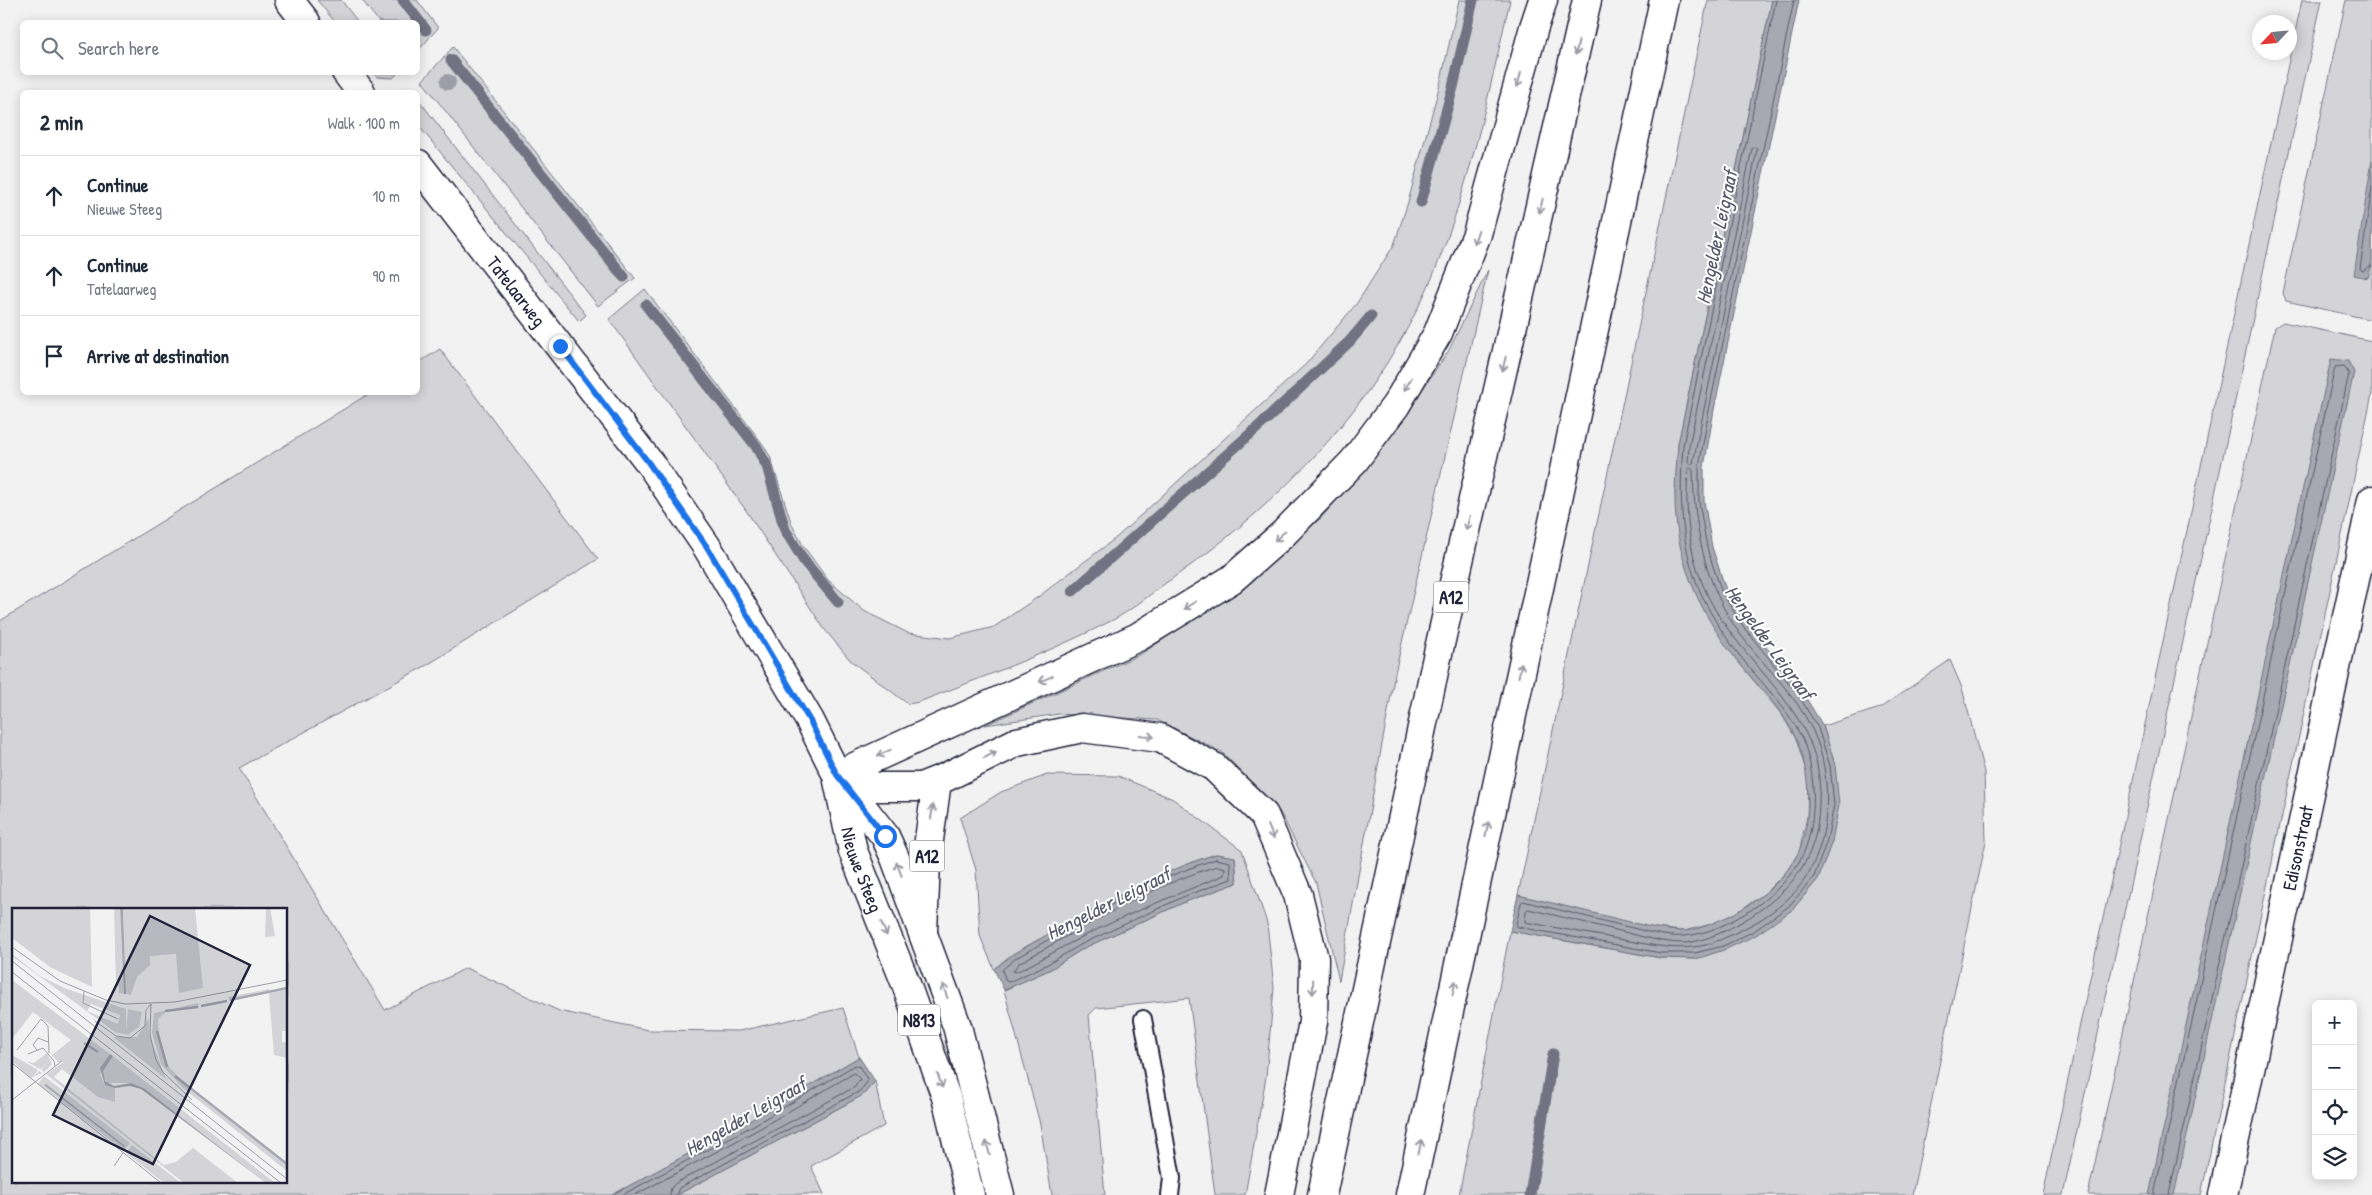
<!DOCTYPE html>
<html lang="en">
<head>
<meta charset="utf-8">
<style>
	body { margin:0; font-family:"Patrick Hand",sans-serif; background:#f2f2f3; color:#1f2937 }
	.controls { position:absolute; right:15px; bottom:15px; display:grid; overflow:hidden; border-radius:8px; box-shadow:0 2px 12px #0003 }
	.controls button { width:45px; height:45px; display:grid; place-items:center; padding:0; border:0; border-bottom:1px solid #e0e1e3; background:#fff; color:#1f2937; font:25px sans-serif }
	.compass { position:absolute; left:2252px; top:15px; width:45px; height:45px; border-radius:50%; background:#fff; box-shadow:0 2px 12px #0003; rotate:244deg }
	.stop { position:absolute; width:15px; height:15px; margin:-11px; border:4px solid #1a73e8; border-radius:50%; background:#fff }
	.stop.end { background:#1a73e8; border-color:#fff; box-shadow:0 1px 5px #0008 }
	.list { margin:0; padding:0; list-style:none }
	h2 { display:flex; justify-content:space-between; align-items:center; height:65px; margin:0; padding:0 20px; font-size:21px }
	h2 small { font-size:16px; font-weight:400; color:#747a83 }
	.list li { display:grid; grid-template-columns:32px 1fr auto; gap:15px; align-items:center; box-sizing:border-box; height:80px; padding:0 20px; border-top:1px solid #e0e1e3 }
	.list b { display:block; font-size:19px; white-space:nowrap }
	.list p { margin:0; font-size:16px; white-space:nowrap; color:#747a83 }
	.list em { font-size:16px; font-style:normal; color:#747a83 }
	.icon { flex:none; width:28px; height:28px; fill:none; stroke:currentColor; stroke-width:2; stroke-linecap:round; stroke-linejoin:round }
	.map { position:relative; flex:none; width:2372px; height:1195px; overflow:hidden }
	.search { position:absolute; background:#fff; box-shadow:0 2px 12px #0003; left:20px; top:20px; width:400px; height:55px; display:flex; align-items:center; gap:12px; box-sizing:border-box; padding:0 18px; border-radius:8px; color:#747a83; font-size:19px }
	.panel { position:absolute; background:#fff; box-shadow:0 2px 12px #0003; left:20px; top:90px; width:400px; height:305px; border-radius:8px }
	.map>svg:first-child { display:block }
	.green { fill:#d3d3d8; stroke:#7a7a8a; fill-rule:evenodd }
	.water { fill:#a8a8b2; stroke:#727282 }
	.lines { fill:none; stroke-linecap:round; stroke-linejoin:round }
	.shore { stroke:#58586b; stroke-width:1 }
	.stream { stroke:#727282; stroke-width:11 }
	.service-casing { stroke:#22223b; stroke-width:20 }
	.tertiary-casing { stroke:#22223b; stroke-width:31 }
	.secondary-casing { stroke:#22223b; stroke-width:31 }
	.primary-casing { stroke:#22223b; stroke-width:31 }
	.motorway-casing { stroke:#22223b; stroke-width:31 }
	.service { stroke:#fff; stroke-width:16 }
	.tertiary { stroke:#fff; stroke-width:28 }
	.secondary { stroke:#fff; stroke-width:28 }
	.primary { stroke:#fff; stroke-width:28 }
	.motorway { stroke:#fff; stroke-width:28 }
	.tree { fill:#9d9da8 }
	.oneway { stroke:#9c9ca7 }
	.route { stroke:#1a73e8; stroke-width:6 }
	.labels { text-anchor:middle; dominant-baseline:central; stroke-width:4; stroke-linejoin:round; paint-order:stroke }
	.shield { fill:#fff; stroke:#646476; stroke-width:1 }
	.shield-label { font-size:18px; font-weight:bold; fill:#22223b }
	.street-label { font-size:19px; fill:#22223b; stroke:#fff }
	.water-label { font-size:20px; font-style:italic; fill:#58586b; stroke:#fff }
	.inset-river { fill:none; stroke:#a8a8b2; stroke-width:2.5 }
	.inset-road { fill:none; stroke:#9f9fa9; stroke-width:1 }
	.view { fill:#22223b; fill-opacity:0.15; stroke:#22223b; stroke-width:2.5 }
	.inset-edge { fill:none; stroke:#22223b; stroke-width:2.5 }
</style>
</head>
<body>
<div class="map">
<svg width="2372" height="1195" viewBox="0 0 2372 1195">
	<rect width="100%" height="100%" fill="#f2f2f3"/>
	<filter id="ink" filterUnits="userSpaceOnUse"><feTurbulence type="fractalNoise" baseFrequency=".02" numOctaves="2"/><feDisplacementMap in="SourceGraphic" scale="10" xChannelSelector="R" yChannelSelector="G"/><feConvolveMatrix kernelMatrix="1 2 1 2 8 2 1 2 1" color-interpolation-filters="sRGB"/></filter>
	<g filter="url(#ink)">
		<!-- green -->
		<path class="green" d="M317,0H341L358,22H335Z
			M362,0H417L438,28L418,51V22H379Z
			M1459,0H1510C1489,93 1469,189 1432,278C1377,405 1285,499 1173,578C1152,592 1132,611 1109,622C1048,653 983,677 919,702L908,704L851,661L825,630L745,509L609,319L645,289L762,443L770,456L792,525L804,547L828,580L864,611L908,633L950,638L994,627L1038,597L1117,537L1306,364L1357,303L1394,245L1408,202L1441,80Z
			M1708,0H1772L1678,444L1675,495L1735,658L1782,715L1797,741L1808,778L1807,817L1799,852L1786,872L1765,893L1739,911L1715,923L1684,931L1652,928L1518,895Z
			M2302,0H2322L2063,1195H2043Z
			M2346,0H2372V320L2286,301L2283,293Z
			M453,47L635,278L598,306L422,81Z
			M373,73H396L397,74L393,78L377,77Z
			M418,99L586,315L579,321L418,125Z
			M1488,270L1395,673L1339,981L1316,883L1280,812L1222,752L1157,720L1059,714L985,725L1141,654L1231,595L1321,518L1389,439L1449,350Z
			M2283,322L2372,341V394L2201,1195H2088L2275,327Z
			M440,349L598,559L427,665L239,768L385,1010L466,968L559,1011L648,1030L739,1031L843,1008L859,1057L751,1120L612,1195H0V621L370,393L418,392V363ZM14,909H286V1181H14Z
			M1950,660L1962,688L1984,772L1986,841L1912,1195H1459L1510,931L1661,958L1696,959L1792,910L1818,879L1832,841L1835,765L1823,726L1880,708Z
			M1047,775L1118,776L1173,799L1242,850L1267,923L1274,988L1266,1077L1245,1195H1215L1189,998L1096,1008L1089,1015L1105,1195H1052L1040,1124L1004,990L1051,969L1084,948L1185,902L1237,883L1235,857L1216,854L1195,861L1128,891L1012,954L994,969L980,936L976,870L960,818L1001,792Z
			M875,1081L884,1126L811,1166L824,1194L677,1195L863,1095Z"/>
		<!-- water -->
		<path class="water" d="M1772,0H1799L1714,410L1704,467V501L1712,547L1726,590L1749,626L1801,690L1823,726L1835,765L1839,805L1832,841L1818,879L1792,910L1756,935L1724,950L1696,959L1661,958L1510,931L1518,895C1549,902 1580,910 1610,917C1634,923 1658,930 1682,931C1697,931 1715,922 1729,916C1756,903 1785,880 1798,853C1813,824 1810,770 1797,741C1784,709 1756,685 1736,659C1698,611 1674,556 1675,494C1675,477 1677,461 1678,444Z
			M2372,160V260L2368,278L2354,275Z
			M2331,359L2348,361L2354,372L2174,1195H2149Z
			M1216,854L1235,857L1237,883L1185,902L1084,948L1051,969L1004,990L994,969C1018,949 1046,936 1073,921C1119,895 1166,870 1216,854Z
			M859,1057L875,1081L863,1095L677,1195H612L751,1120Z"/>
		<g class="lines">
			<!-- shore -->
			<path class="shore" d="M1776,0L1683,445C1677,532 1685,586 1740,656C1761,683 1787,707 1802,738C1816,770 1818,822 1803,854C1786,893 1726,933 1684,936C1665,938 1643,930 1624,926C1590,918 1557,909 1523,901L1521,903L1516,924L1518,927L1661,953H1695L1723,946L1754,931L1789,906L1814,877L1827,840L1834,805L1830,766L1818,728L1797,693L1745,629L1722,593L1707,548L1699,502V467L1709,410L1794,0
				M1755,147L1757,150L1693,463L1690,465L1688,463L1689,446L1752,149Z
				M2372,187L2360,269L2363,271L2368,267L2372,266
				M1690,468L1693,470C1694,528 1705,586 1740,634C1764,666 1796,694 1813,731C1832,773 1832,833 1808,874C1794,899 1765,919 1739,931C1725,938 1709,946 1693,947C1668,950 1643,943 1618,939C1587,933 1556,928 1525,922L1526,911L1528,909C1559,916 1590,924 1620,931C1640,936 1663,943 1683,943C1714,942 1761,913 1783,891C1808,866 1818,840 1819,803C1819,795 1820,786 1819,777C1812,703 1729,653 1703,585C1688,549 1685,508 1688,470Z
				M1216,859L1230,862L1231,879L1183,897L1082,944L1048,964L1009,982L1006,981L1002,970L1016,958C1080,922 1145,882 1216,859Z
				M1217,866L1225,868L1224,875C1176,895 1127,914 1080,938C1058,949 1038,962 1016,972L1013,971L1019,963C1083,928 1147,887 1217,866Z
				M622,1195L754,1125L855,1065L859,1066L868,1081L860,1091L679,1188L676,1195
				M635,1195L757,1130L854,1073L860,1079L855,1087L676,1183L671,1188L670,1195
				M2154,1195L2335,367L2344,366L2349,374L2169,1195"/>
			<!-- stream -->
			<path class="stream" d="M403,0L426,30
				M451,60L624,277
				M1421,202L1453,87L1473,0
				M646,305L756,446L767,466L785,530L804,561L838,602
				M1073,591L1267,419L1350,341L1371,316
				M1530,1195L1553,1054"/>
			<!-- service casing -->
			<g class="service-casing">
				<path id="service" d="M1143,1019L1172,1178L1170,1195"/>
			</g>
			<!-- tertiary casing -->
			<g class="tertiary-casing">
				<g id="tertiary">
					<path id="s1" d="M2223,1195L2372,500"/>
				</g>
			</g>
			<!-- secondary casing -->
			<g class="secondary-casing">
				<g id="secondary">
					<path d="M289,0L306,22"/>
					<path d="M346,72L361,92"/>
					<path id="s2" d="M418,164L649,462L707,547L810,721L837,775"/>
				</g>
			</g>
			<!-- primary casing -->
			<g class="primary-casing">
				<g id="primary">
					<path d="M837,775L885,836L895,858L957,1026L1000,1195"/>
					<path id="s3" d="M838,781L853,851L906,984L946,1097L970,1195"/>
				</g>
			</g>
			<!-- motorway casing -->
			<g class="motorway-casing">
				<path id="motorway" d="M837,775L1138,637L1232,579L1282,535L1354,461L1396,405L1438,333L1477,234L1534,27L1543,0
					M837,775L877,787H921L946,777L1017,742L1082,728L1160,738L1214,767L1264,815L1298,895L1314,959L1313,1022L1279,1195
					M923,931L926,862L937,781
					M1322,1195L1436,662L1587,0
					M1410,1195L1664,0"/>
			</g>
			<!-- service -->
			<use href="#service" class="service"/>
			<!-- tertiary -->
			<use href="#tertiary" class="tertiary"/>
			<!-- secondary -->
			<use href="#secondary" class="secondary"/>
			<!-- primary -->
			<use href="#primary" class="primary"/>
			<!-- motorway -->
			<use href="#motorway" class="motorway"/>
		</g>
		<!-- trees -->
		<circle class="tree" cx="448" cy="82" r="8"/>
		<!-- one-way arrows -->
		<defs><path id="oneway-shaft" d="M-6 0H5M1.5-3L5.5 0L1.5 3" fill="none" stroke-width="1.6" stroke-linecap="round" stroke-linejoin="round" transform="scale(1.25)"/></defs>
		<g class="oneway">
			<use href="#oneway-shaft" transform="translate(1577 48) rotate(103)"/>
			<use href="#oneway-shaft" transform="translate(1519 80) rotate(105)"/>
			<use href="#oneway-shaft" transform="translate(1541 206) rotate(103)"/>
			<use href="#oneway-shaft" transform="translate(1476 237) rotate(109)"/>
			<use href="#oneway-shaft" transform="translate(1504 364) rotate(103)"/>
			<use href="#oneway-shaft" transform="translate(1408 384) rotate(120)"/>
			<use href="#oneway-shaft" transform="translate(1468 523) rotate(103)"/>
			<use href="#oneway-shaft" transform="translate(1280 536) rotate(137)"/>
			<use href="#oneway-shaft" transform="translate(1190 605) rotate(148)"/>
			<use href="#oneway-shaft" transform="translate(1520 670) rotate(-78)"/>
			<use href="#oneway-shaft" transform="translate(1046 679) rotate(156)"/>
			<use href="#oneway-shaft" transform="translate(1147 736) rotate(8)"/>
			<use href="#oneway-shaft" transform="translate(884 753) rotate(154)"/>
			<use href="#oneway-shaft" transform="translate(990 755) rotate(-27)"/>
			<use href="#oneway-shaft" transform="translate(932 812) rotate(-82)"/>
			<use href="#oneway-shaft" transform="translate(1487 829) rotate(-78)"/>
			<use href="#oneway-shaft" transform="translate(1271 832) rotate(67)"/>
			<use href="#oneway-shaft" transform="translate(899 869) rotate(-111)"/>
			<use href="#oneway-shaft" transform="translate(884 929) rotate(68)"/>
			<use href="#oneway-shaft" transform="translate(1313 987) rotate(91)"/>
			<use href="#oneway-shaft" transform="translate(1454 988) rotate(-78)"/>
			<use href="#oneway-shaft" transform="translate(945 991) rotate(-109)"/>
			<use href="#oneway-shaft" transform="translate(940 1081) rotate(71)"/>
			<use href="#oneway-shaft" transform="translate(1420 1147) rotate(-78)"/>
			<use href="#oneway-shaft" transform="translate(988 1148) rotate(-104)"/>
		</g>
	</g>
	<g class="lines" filter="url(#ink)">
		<!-- route -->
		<path class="route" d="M560,346L648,462L707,547L810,721L837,775L885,836"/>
	</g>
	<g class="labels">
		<!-- shield labels -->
		<g class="shield">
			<rect x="1433.5" y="581.5" width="35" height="31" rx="4"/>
			<rect x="909.5" y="840.5" width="35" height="31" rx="4"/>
			<rect x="898" y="1004.5" width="42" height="31" rx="4"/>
		</g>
		<g class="shield-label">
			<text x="1451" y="597">A12</text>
			<text x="927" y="856">A12</text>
			<text x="919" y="1020">N813</text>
		</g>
		<!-- street labels -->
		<g class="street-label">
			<text stroke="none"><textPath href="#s2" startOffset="161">Tatelaarweg</textPath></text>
			<text stroke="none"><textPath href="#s1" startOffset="355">Edisonstraat</textPath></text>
			<text stroke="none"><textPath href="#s3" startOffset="92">Nieuwe Steeg</textPath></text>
		</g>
		<!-- water labels -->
		<g class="water-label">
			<text transform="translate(1716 237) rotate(-78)">Hengelder Leigraaf</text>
			<text transform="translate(1770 642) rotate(54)">Hengelder Leigraaf</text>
			<text transform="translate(1108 903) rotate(-27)">Hengelder Leigraaf</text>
			<text transform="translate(745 1116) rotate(-30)">Hengelder Leigraaf</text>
		</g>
	</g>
	<!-- overview -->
	<g transform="translate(12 908)">
		<rect width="275" height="275" fill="#f2f2f3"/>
		<path d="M0,0H78L80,79L38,59L0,30ZM102,0H108L112,86L107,85V78L104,77ZM111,0H183L191,80L167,85L164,46L138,48V57L125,69L119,87L114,86ZM254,0H258L263,28L253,29ZM0,46L28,68L52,80L114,101V125L116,101L130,104L127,119L116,127L103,124L0,48ZM79,96L108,107L106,116L75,103ZM0,72L98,146L88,166L93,177L103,180V194L86,189L50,161L42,169L152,257L164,254L181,240L226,275H172L34,166L52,154H46L40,147L59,132L21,104L0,131ZM257,81L258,85L275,81V123H270V134L275,135V150L262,147L257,85L218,93L216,89ZM186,95L187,99L155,103L146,111L147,129L157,159L172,175L275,255V263L171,180L149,156L140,125L142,105ZM137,110V126L154,171L101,129H125ZM35,145L40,156L32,164L29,161L37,154L28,161L14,153L22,155ZM0,147L26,162L22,168L27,163L30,165L18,170L0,153ZM101,148L263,275H254L132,180L119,175H96L91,169V160ZM32,168L118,235L112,243L26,176ZM120,237L169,275H152L114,245Z" fill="#d3d3d8" fill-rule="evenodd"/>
		<path d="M108,0H111L114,86H112ZM98,146L101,148L91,163L93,173L102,178L119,175L132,180L254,275L129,181L118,178L103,180L93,177L88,160ZM34,176L113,238L112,239L32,177Z" fill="#a8a8b2"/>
		<path class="inset-river" d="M218,92L275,80M189,98L215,93M153,103L186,99M145,123L155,159M72,135L86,144M163,168L275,256"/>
		<path class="inset-road" d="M0,39L48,73L94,92L113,96L163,94L275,72M0,53L275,271M0,64L269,275M72,83L71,95L106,111M139,96L138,127L144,152L151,164L180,192M83,113L104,128L118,130L133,118L134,102L139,96M5,142L29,111L36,118L37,145M25,142L21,137L26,130L36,134M16,146L31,140L42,153L43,158M0,155L149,275M0,192L50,153M102,258L111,245"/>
		<path class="view" d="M138,8L238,57L141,256L41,207Z"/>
		<rect width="275" height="275" class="inset-edge"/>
	</g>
</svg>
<div class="controls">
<button>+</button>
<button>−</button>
<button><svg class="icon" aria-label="locate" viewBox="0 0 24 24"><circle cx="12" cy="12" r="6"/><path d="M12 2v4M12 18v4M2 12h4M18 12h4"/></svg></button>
<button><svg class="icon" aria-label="layers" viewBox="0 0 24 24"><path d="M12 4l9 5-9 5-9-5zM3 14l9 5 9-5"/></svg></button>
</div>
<svg class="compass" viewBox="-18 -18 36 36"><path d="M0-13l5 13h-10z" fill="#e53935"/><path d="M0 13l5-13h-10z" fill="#747a83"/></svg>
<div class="stop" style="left:885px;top:836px"></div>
<div class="stop end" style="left:560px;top:346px"></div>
<div class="search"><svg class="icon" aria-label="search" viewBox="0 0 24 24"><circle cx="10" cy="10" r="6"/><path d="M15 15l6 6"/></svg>Search here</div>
<section class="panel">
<h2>2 min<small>Walk · 100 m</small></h2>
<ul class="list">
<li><svg class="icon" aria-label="ahead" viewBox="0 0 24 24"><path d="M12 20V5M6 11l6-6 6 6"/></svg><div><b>Continue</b><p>Nieuwe Steeg</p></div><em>10 m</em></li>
<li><svg class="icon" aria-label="ahead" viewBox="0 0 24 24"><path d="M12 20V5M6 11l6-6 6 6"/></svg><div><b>Continue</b><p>Tatelaarweg</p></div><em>90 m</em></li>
<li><svg class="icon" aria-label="arrive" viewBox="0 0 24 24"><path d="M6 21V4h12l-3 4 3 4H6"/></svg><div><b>Arrive at destination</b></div></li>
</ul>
</section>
</div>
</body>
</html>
